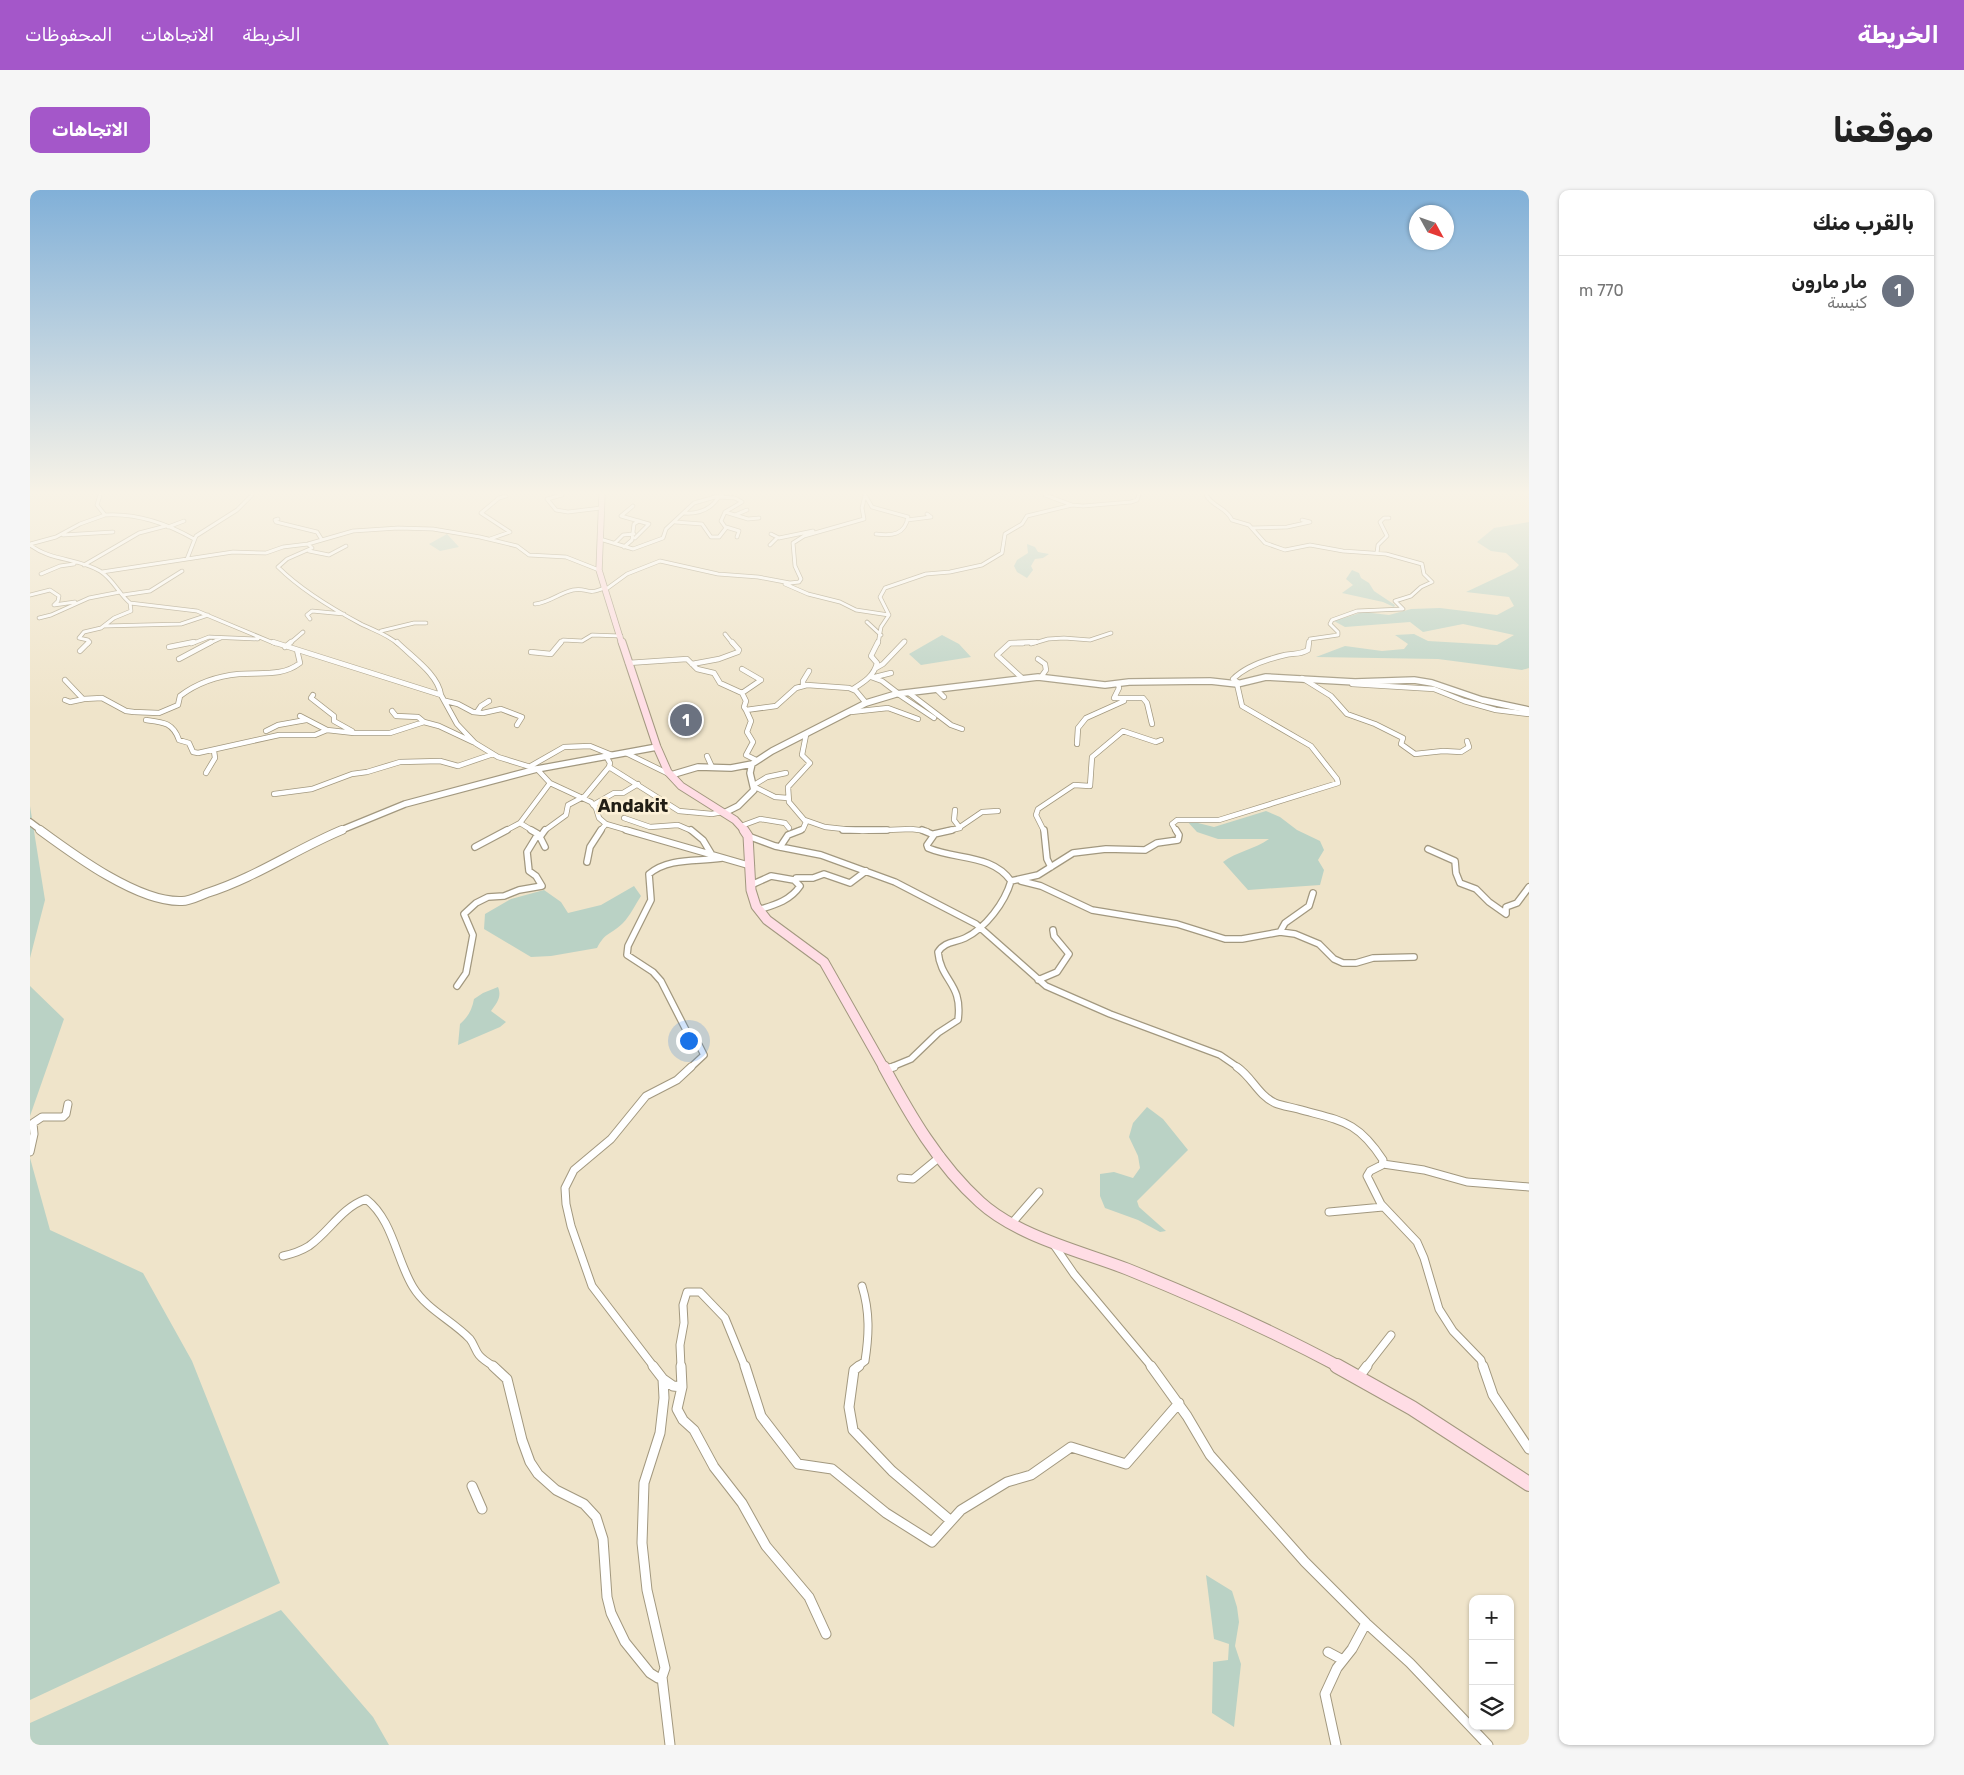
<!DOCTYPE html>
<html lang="ar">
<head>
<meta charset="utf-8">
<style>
	body { margin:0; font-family:Rubik,"Noto Sans Arabic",sans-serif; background:#f6f6f6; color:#222; direction:rtl }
	.controls { position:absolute; right:15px; bottom:15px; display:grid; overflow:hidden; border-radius:10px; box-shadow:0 1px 4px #0004 }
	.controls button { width:45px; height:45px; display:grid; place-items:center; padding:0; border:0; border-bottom:1px solid #e0e0e0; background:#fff; color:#222; font:25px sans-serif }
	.compass { position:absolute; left:1379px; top:15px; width:45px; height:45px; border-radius:50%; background:#fff; box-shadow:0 1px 4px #0004; rotate:130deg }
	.you { position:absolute; left:658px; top:850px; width:18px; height:18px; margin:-12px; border:4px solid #fff; border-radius:50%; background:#1a73e8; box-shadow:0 0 0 8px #1a73e833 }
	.badge { display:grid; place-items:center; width:32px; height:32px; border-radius:50%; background:#a457c9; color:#fff; font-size:16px; font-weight:700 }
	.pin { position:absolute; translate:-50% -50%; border:2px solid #fff; box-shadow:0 1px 5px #0006 }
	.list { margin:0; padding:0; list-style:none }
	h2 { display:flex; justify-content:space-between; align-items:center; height:65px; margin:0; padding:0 20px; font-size:21px }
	h2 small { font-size:16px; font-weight:400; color:#767676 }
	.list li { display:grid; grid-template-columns:32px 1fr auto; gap:15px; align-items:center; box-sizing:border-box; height:70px; padding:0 20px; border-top:1px solid #e0e0e0 }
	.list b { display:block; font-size:19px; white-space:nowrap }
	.list p { margin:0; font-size:16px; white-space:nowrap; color:#767676 }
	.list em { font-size:16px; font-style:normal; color:#767676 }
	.icon { flex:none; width:28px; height:28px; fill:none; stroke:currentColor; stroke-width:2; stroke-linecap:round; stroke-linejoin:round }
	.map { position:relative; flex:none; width:1499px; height:1555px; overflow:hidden; direction:ltr; border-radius:10px }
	header { display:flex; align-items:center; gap:30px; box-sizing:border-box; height:70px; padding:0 25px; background:#a457c9; color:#fff }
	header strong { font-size:24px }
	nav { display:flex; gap:28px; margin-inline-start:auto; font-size:18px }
	.intro { display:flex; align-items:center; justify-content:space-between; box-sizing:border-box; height:120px; padding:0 30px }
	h1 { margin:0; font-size:35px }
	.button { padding:12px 22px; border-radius:10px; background:#a457c9; color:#fff; font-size:18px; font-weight:700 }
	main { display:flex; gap:30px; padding:0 30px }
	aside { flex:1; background:#fff; border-radius:10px; box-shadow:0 1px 4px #0004 }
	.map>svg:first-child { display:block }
	.green { fill:#bad2c5 }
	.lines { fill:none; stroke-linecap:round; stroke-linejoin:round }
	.minor-far4-casing { stroke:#a2987f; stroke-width:4.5 }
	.minor-far3-casing { stroke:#a2987f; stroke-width:6 }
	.minor-far2-casing { stroke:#a2987f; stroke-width:8 }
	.minor-far1-casing { stroke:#a2987f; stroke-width:9 }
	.minor-casing { stroke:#a2987f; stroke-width:11 }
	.tertiary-far1-casing { stroke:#a2987f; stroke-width:8 }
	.tertiary-casing { stroke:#a2987f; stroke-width:10 }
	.secondary-far4-casing { stroke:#a2987f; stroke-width:7 }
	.secondary-far3-casing { stroke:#a2987f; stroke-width:9 }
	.secondary-far2-casing { stroke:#a2987f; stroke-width:11 }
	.secondary-far1-casing { stroke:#a2987f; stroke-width:13 }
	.secondary-casing { stroke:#a2987f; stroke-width:16 }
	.minor-far4 { stroke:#fff; stroke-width:3 }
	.minor-far3 { stroke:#fff; stroke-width:4.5 }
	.minor-far2 { stroke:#fff; stroke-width:5.5 }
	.minor-far1 { stroke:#fff; stroke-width:7 }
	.minor { stroke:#fff; stroke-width:9 }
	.tertiary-far1 { stroke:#fff; stroke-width:5.5 }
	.tertiary { stroke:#fff; stroke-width:8 }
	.secondary-far4 { stroke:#ffdde5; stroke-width:5.5 }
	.secondary-far3 { stroke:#ffdde5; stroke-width:7 }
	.secondary-far2 { stroke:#ffdde5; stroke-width:9 }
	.secondary-far1 { stroke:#ffdde5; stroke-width:11 }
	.secondary { stroke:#ffdde5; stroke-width:14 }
	.labels { text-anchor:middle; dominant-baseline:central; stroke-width:5; stroke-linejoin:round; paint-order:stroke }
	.quarter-label { font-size:18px; font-weight:bold; fill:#221e15; stroke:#fdf1d7 }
</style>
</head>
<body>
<header>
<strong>الخريطة</strong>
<nav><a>الخريطة</a><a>الاتجاهات</a><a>المحفوظات</a></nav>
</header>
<div class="intro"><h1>موقعنا</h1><a class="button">الاتجاهات</a></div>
<main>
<aside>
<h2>بالقرب منك<small></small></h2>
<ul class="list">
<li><span class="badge" style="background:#6b7280">1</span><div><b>مار مارون</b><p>كنيسة</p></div><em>770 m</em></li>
</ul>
</aside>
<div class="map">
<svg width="1499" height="1555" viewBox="0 0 1499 1555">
	<rect width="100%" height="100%" fill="#efe4ca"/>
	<!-- green -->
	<path class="green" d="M1499,332V478L1492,480L1408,469L1286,467L1315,456L1352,461L1374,459L1378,454L1365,445L1384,444L1398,451L1467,455L1484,445L1433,434L1393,442L1380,432L1315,437L1304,431L1333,422L1359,425L1381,419L1410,418L1467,425L1484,416L1479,407L1436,402L1485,379L1489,375L1476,363L1461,361L1447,352L1464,338Z
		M417,344L429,357L410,361L399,354Z
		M997,354L1005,357L1008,362L1019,364L1013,368L1005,369L1001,376L1003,380L997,388L987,382L984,376L987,370L998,363Z
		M1322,380L1329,383L1331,388L1339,393L1344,401L1365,415L1364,417L1353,412L1312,403L1323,395L1316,389Z
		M912,445L929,454L941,467L891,475L879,464Z
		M0,616L15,710L0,768Z
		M1236,621L1250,627L1267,640L1290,651L1294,660L1288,670L1294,680L1290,695L1218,700L1193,672C1206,662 1225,659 1239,649H1188L1167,642L1156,630L1184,637Z
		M604,696L611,706C605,715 600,726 593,733C581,745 576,741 567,758L521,766L501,767L454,739L455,724L481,709L514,700L531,712L538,723L571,715Z
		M0,796L34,829L0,926Z
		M468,797C472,807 467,813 461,821L476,832L470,837L428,855L430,834C438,827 442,820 444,809L453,803Z
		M1117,917L1133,929L1158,960L1107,1011L1109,1017L1136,1041L1130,1042L1108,1030L1075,1018L1070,1006V984L1084,982L1103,988L1110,978L1108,966L1099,947L1103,933Z
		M0,968L20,1040L113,1083L162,1171L250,1393L0,1510Z
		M1176,1385L1202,1401L1207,1417L1209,1432L1205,1456L1211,1474L1204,1537L1182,1523L1183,1472L1198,1470L1199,1454L1184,1449Z
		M251,1420L343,1527L359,1555H0V1533Z"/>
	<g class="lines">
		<!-- minor-far4 casing -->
		<g class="minor-far4-casing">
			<path id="minor-far4" d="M532,305L517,309L526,320L538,322L571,318
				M835,305L842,317L878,327C875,345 862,346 846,344
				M1015,305L1042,315L1053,316L1101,312L1107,310L1109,305
				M1176,305C1183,317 1196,317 1202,330L1219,335L1235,353L1255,360L1280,355L1313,361L1356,364L1392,374L1394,384L1402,392L1391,397L1381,406L1365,411L1373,419L1327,421L1302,430L1300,434L1308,442V445L1280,449L1279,454
				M603,316L591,326L619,334L605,348
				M695,322L718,329L729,328
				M654,323C668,324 680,320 688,308
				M75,325C107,323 136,333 164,349
				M705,325L717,320
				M248,329L245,330L246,332L287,342L292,350
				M877,330L901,327L897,324
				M645,332L672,334L681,347H689L696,338L691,331L695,322L712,312L705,308L690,307
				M138,337L154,331
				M696,337L709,341L707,347
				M1222,338L1257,337L1280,332L1272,330
				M741,344L749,348L783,341
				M33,345L83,342
				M460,349L480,342L451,323L469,308L476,306
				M570,349L603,359L633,348L636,339L664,313L692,305
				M585,353L593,345L604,344
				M0,354L26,347L50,334L75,325L67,315L70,305
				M278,354L282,358L257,369L248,377C271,400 301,418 331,434C343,440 357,444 368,454
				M0,355C21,371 48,368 70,381C83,389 89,404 100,413L167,421L246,454
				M740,355L747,348
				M594,357L602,350L604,334L609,331
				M279,361L299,365L316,356
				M1347,363L1348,355L1357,346L1350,332L1354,328H1359
				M157,369L166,346L207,320L222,305
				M54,375L109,343L136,336
				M72,382L203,362L236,363L253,357L278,354L323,341L368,338L403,339L450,347L487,356L499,365L536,367L569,380
				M11,384L30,376L44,374
				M755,394L778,404L810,412L826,420L859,425
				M575,400L597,384L630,371L688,384L728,387L760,393L769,392L771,389L765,376L763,353L774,346L834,329L832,318L835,305
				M0,405L20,400L29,406L28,411L24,415L45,412
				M93,405L120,401L152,381
				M505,414C519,413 529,403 543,400C557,397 556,406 574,398
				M9,428L21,425L59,408L90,402
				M280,429L277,425L282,421L314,424
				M837,432L851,445
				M75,436L151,434L178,425
				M351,441L384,433H396
				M695,444L703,454
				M58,454V450L49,448L54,442L71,438L84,428L101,421L100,413
				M161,454L179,447L228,449
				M178,454L191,448
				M259,454L273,442
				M530,454L533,450L552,451L562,445L591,446
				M848,454L851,437L859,425L850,407L855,398L896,384L920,382L952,375L972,363L975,344L992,334L997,326L1042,315
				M872,454L875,451
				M979,454H993
				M1001,454L1018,449L1034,448L1060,450L1081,443"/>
		</g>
		<!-- minor-far3 casing -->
		<g class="minor-far3-casing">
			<path id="minor-far3" d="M243,452L411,505L427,534L445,553L468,567L507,579L520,593L490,633L475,641
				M367,452C382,467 408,484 411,505
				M139,457L164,452
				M255,457L261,452
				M50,461L59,452
				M501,462L521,464L531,452
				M149,469L181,452
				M1008,469L1015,474L1016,480L1011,487
				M598,473L657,469L667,479L684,483L690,493L712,503
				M662,474L689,469L708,462L709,460L702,452
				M846,478L853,474L874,452
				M712,479L731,490L712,503L716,511L714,517L716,520
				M841,487L852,491L869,504
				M845,487L861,483
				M992,488L967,465L980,453L1006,452
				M1272,488L1301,506L1317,524L1345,534L1373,548L1371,554L1385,564L1413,561L1431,562L1439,557L1437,551
				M35,490L53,509L72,508L96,521L104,522L129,523L148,515L150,506C167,493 188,486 209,484C230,482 252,487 270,473L267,460
				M1209,493L1203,489C1215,477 1238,469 1255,465C1263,463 1270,465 1278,460L1279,452
				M1088,494L1089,498L1084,508H1113L1117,513L1122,534
				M1322,494L1404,499L1434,511L1466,520L1499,524
				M773,495V491L779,481
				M823,499C834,492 844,486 847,473L841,466L848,452
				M907,500L914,507
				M879,503L921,535L932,539
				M868,504L904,528
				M283,505L281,508L304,526V531L322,541
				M35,510L40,512L54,509
				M416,511L428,514L443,522L453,523L471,519L492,527L487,535
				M362,521L366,526L388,527L394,532
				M447,522L451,516L459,511
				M821,522L858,518L888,529
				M270,526L297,540L324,543H360L394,532L409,536L443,552
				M116,530C132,532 143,532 149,550L159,553L163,562L168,563L249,545H285L297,540
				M236,541L248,535L276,530
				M1047,554L1048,538L1056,528L1094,511L1093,508
				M596,563L641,585
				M677,566L682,577
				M726,570L716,565L723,552L717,542L721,531L716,520L746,516L766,498L777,495L819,498L826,501L836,513
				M499,577L534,557L560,556L582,565
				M579,577L649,621L682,624L692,622
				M176,583L185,568L184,561
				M520,593L561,612L566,618L569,628L576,634L600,641
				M724,595L737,587L756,583
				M725,597L745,607L758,608
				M244,604L282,599L322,584L337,582L370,572L410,571L428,576L463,564
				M563,615L584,603H593L608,594
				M594,628L620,637L648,635L662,641
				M775,630L795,637L832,641
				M490,633L503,641
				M711,636L730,629L755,633L759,638
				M930,637L952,622L968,621
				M514,641L536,625L538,615L555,606L579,577L580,573L576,566
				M570,641L576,634
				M768,641L773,639L776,632L759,612L758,597L780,573L772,565L776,545
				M833,641L881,639L897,641
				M917,641L930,638L924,630L925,620
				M1014,641L1006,625L1008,619L1044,595L1060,596L1062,567L1093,541L1126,552L1131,550
				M1146,641L1142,634L1147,630H1189L1308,593L1307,589L1281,556L1212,516L1207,494"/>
		</g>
		<!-- minor-far2 casing -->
		<g class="minor-far2-casing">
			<path id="minor-far2" d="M515,640L510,647L515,657
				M596,640L721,676
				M661,640L673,650L682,665
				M813,640H857
				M1014,640L1017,669L1021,677
				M904,644L922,640
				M718,646L745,656L791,665L865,692L946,734L1016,796L1080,824L1190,865L1209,878
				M445,657L477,640
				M750,657L758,645L771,640
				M1398,659L1425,671L1426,683L1430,693L1446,699L1459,712L1476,724V717L1487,713L1499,697
				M557,672L560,657L571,640
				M981,691L1008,685L1043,663L1076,659L1115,660L1127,653L1148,650L1149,645L1146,640
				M991,691L1011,696L1062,720L1147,734L1195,749H1212L1250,742L1265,744L1289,754L1304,769L1313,773H1326L1343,768L1384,767
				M721,695L741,686L764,690
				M728,720C744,715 760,711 770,696L765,691L766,688H783L794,684L820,693L836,681
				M1250,742L1255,733L1279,716L1283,703
				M1008,790L1027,782L1039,764L1024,746L1023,740
				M427,796L436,783L443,745L434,724L446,713L458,707L474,706L489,700L512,696L506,686L499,681L497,662L508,644L501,640
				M660,878L674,865L669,855L656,840L631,791L623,782L597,765L598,756L621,710L619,684C639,667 668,672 692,668
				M859,878L881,869L908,843L928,830C933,793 911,792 908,762C915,751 925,753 935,748C956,738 975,712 981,691C962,664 926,670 898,658L897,655L904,645L892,640"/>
		</g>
		<!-- minor-far1 casing -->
		<g class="minor-far1-casing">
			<path id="minor-far1" d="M1207,877C1222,887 1228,905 1245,913C1252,916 1261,917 1268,919C1311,931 1327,930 1353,970L1352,975L1340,981L1337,986L1351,1014L1387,1052L1394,1068L1409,1119L1423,1141L1451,1170L1453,1177
				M855,879L864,877
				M0,962L4,944L3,933L12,927H33L36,924L38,914
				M1353,974L1394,980L1437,992L1499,997
				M871,988L883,989L911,966
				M1299,1022L1353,1017
				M982,1033L1009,1002
				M1024,1055L1044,1084L1122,1177
				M253,1066C262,1064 271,1061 279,1056C300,1041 311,1018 336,1009C363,1030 366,1069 383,1097C397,1120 422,1130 440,1149C444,1154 445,1160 449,1165C453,1170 460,1174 465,1177
				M624,1177L562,1096L541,1036L536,1014L535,998L544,980L581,949L616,906L647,890L661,877
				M651,1177L650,1155L654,1133L653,1115L657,1102H670L695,1128L715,1177
				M827,1177L835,1171C839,1145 840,1122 832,1096
				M1336,1177L1361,1145"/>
		</g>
		<!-- minor casing -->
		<g class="minor-casing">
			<path id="minor" d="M463,1176L477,1189L492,1250L500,1272L508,1284L526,1300L554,1314L566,1327L573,1349L577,1407L581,1423L595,1452L620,1483L628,1488L632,1487L635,1478L617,1400L612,1353L614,1293L630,1243L634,1208L633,1189L623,1176
				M715,1176L731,1226L768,1274L802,1279L856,1323L902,1352L931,1320L977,1292L1001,1285L1041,1257L1096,1274L1149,1213
				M829,1176L824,1180L819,1217L823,1240L862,1281L921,1331
				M1121,1176L1157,1226L1180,1265L1275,1372L1336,1433L1380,1473L1458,1555
				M1453,1176L1463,1205L1499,1259
				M1328,1188L1337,1176
				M633,1189L643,1196L652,1197L651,1176
				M652,1197L647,1219L653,1230L664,1240L684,1277L712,1313L736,1356L779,1407L796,1444
				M442,1296L452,1319
				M1298,1462L1313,1470
				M632,1487L640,1555
				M1306,1555L1295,1504L1307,1478L1322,1459L1336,1433"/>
		</g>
		<!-- tertiary-far1 casing -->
		<g class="tertiary-far1-casing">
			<path id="tertiary-far1" d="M641,585L668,577L701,578L722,574L742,561L836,513L866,504L1008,487L1075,495L1099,492L1180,491L1207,494L1236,487L1325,492L1384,490L1402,493L1452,510L1499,520
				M694,623L708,616L724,600L720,583L722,574
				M0,632L12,641
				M309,641L375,614L507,579L627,557"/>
		</g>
		<!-- tertiary casing -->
		<g class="tertiary-casing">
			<path id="tertiary" d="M10,640C44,665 109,713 152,711C160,711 169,706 177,703C225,688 266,659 312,640"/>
		</g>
		<!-- secondary-far4 casing -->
		<g class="secondary-far4-casing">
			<path id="secondary-far4" d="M572,305L569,380L592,454"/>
		</g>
		<!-- secondary-far3 casing -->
		<g class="secondary-far3-casing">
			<path id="secondary-far3" d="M592,452L627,557L638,582L651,596L705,630L715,641"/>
		</g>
		<!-- secondary-far2 casing -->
		<g class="secondary-far2-casing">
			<path id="secondary-far2" d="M714,640L718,646L721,700L726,716L737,730L794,772L854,878"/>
		</g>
		<!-- secondary-far1 casing -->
		<g class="secondary-far1-casing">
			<path id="secondary-far1" d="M854,877C880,925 908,974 950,1012C987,1046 1050,1061 1097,1079C1169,1108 1241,1140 1310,1177"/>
		</g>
		<!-- secondary casing -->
		<g class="secondary-casing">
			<path id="secondary" d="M1307,1176L1382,1218L1499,1294"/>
		</g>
		<!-- minor-far4 -->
		<use href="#minor-far4" class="minor-far4"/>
		<!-- minor-far3 -->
		<use href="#minor-far3" class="minor-far3"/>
		<!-- minor-far2 -->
		<use href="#minor-far2" class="minor-far2"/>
		<!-- minor-far1 -->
		<use href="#minor-far1" class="minor-far1"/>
		<!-- minor -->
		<use href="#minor" class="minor"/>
		<!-- tertiary-far1 -->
		<use href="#tertiary-far1" class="tertiary-far1"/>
		<!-- tertiary -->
		<use href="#tertiary" class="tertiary"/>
		<!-- secondary-far4 -->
		<use href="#secondary-far4" class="secondary-far4"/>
		<!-- secondary-far3 -->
		<use href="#secondary-far3" class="secondary-far3"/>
		<!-- secondary-far2 -->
		<use href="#secondary-far2" class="secondary-far2"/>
		<!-- secondary-far1 -->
		<use href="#secondary-far1" class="secondary-far1"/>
		<!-- secondary -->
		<use href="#secondary" class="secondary"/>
	</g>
	<!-- sky -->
	<linearGradient id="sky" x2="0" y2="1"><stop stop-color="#81b0d8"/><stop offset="0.58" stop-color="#f8f3e7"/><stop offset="1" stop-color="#f8f3e7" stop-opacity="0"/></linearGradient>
	<rect width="1499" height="522" fill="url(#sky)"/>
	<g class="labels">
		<!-- quarter labels -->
		<g class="quarter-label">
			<text x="603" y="616">Andakit</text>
		</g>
	</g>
</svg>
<div class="controls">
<button>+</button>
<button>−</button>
<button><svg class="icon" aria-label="layers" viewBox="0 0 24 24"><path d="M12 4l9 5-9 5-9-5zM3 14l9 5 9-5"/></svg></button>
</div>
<svg class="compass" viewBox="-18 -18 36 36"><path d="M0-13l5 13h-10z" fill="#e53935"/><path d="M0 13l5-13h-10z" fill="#767676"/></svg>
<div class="you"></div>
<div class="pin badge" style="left:656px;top:530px;background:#6b7280">1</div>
</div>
</main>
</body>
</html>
